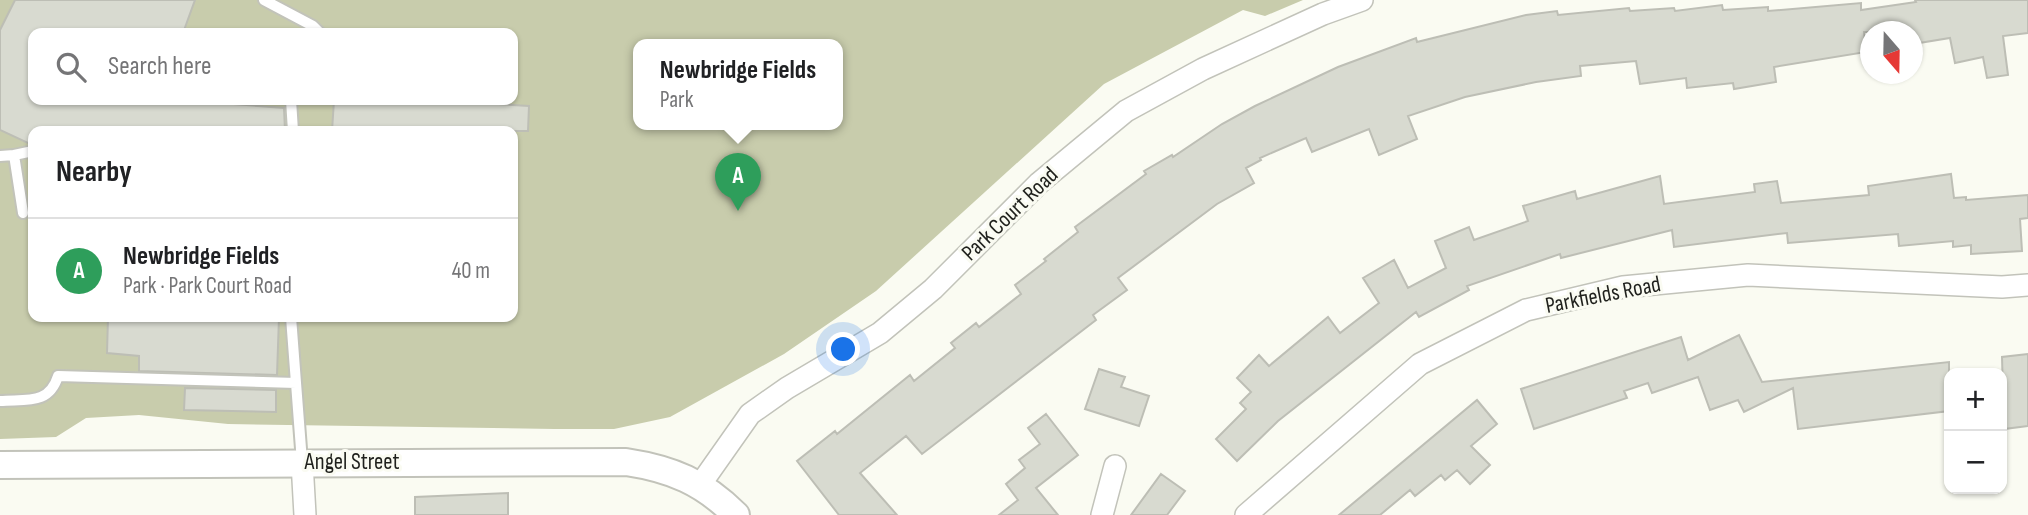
<!DOCTYPE html>
<html lang="en">
<head>
<meta charset="utf-8">
<style>
	body { margin:0; font-family:"Sofia Sans Condensed",sans-serif; background:#f6f6f6; color:#202124 }
	.controls { position:absolute; right:21px; bottom:21px; display:grid; overflow:hidden; border-radius:14px; box-shadow:0 2px 5px #0004 }
	.controls button { width:63px; height:63px; display:grid; place-items:center; padding:0; border:0; border-bottom:2px solid #e0e0e0; background:#fff; color:#202124; font:35px sans-serif }
	.compass { position:absolute; left:1860px; top:21px; width:63px; height:63px; border-radius:50%; background:#fff; box-shadow:0 2px 5px #0004; rotate:160deg }
	.you { position:absolute; left:844px; top:350px; width:24px; height:24px; margin:-18px; border:5px solid #fff; border-radius:50%; background:#1a73e8; box-shadow:0 0 0 10px #1a73e833 }
	.badge { display:grid; place-items:center; width:46px; height:46px; border-radius:50%; background:#0f766e; color:#fff; font-size:23px; font-weight:700 }
	.pin { position:absolute; translate:-50% -58px; filter:drop-shadow(0 2px 4px #0008) }
	.pin::after { content:''; position:absolute; top:37px; width:24px; height:21px; background:inherit; clip-path:polygon(0 0,100% 0,50% 100%) }
	.popup { position:absolute; left:633px; top:39px; width:210px; height:91px; box-sizing:border-box; display:grid; place-content:center; border-radius:14px; background:#fff; filter:drop-shadow(0 2px 5px #0005); font-size:23px; white-space:nowrap; color:#757577 }
	.popup b { font-size:26px; color:#202124 }
	.popup::after { content:''; position:absolute; left:50%; top:100%; margin-left:-14px; border:14px solid transparent; border-top-color:#fff }
	.list { margin:0; padding:0; list-style:none }
	h2 { display:flex; justify-content:space-between; align-items:center; height:91px; margin:0; padding:0 28px; font-size:30px }
	h2 small { font-size:23px; font-weight:400; color:#757577 }
	.list li { display:grid; grid-template-columns:46px 1fr auto; gap:21px; align-items:center; box-sizing:border-box; height:105px; padding:0 28px; border-top:2px solid #e0e0e0 }
	.list b { display:block; font-size:26px; white-space:nowrap }
	.list p { margin:0; font-size:23px; white-space:nowrap; color:#757577 }
	.list em { font-size:23px; font-style:normal; color:#757577 }
	.icon { flex:none; width:38px; height:38px; fill:none; stroke:currentColor; stroke-width:2; stroke-linecap:round; stroke-linejoin:round }
	.map { position:relative; flex:none; width:2028px; height:515px; overflow:hidden }
	.search { position:absolute; background:#fff; box-shadow:0 2px 5px #0004; left:28px; top:28px; width:490px; height:77px; display:flex; align-items:center; gap:18px; box-sizing:border-box; padding:0 24px; border-radius:14px; color:#757577; font-size:26px }
	.panel { position:absolute; background:#fff; box-shadow:0 2px 5px #0004; left:28px; top:126px; width:490px; height:196px; border-radius:14px }
	.map>svg:first-child { display:block }
	.green { fill:#c8ccac; fill-rule:evenodd }
	.building { fill:#d8dad0; stroke:#bdbeb5; stroke-width:2 }
	.lines { fill:none; stroke-linecap:round; stroke-linejoin:round }
	.service-casing { stroke:#c2c3ba; stroke-width:14 }
	.minor-casing { stroke:#c2c3ba; stroke-width:24 }
	.tertiary-casing { stroke:#c2c3ba; stroke-width:30 }
	.service { stroke:#fff; stroke-width:10 }
	.minor { stroke:#fff; stroke-width:21 }
	.tertiary { stroke:#fff; stroke-width:26 }
	.labels { text-anchor:middle; dominant-baseline:central; stroke-width:6; stroke-linejoin:round; paint-order:stroke }
	.street-label { font-size:23px; fill:#1f201c; stroke:#fafbf2 }
</style>
</head>
<body>
<div class="map">
<svg width="2028" height="515" viewBox="0 0 2028 515">
	<rect width="100%" height="100%" fill="#fafbf2"/>
	<!-- green -->
	<path class="green" d="M0,0H1303L1265,16L1243,10L1104,84L876,291L784,354L670,417L614,429H555L228,424L139,415L86,418L56,437L0,439ZM33,33H513V100H33ZM638,45H838V125H638ZM33,131H513V317H33Z"/>
	<!-- building -->
	<path class="building" d="M15,0H195L183,33H33V100H182L284,108L285,131H33V143L30,144L0,130V30Z
		M1915,0H2028V33L2003,36L2008,75L1987,78L1983,57L1955,63L1950,38L1913,44V32H1864L1866,52L1774,67L1776,82L1734,89L1733,83L1687,88L1686,78L1640,84L1636,61L1580,66L1581,76L1536,82L1465,97L1408,116L1417,139L1379,155L1369,129L1312,152L1306,138L1260,158L1261,160L1246,168L1254,183L1217,204L1118,278L1127,290L1093,315L1096,320L922,454L906,436L860,473L897,515H839L797,461L835,431L837,434L910,375L914,381L955,348L951,343L976,323L979,327L1021,294L1015,285L1046,261L1044,259L1078,232L1075,227L1146,174L1144,171L1172,155L1173,157L1222,124L1255,106L1338,67L1416,38L1417,42L1526,15L1557,11L1558,15L1629,8L1630,11L1674,8L1675,11L1722,5L1723,10L1768,7V11L1861,3V10L1916,2Z
		M334,100H436L529,106L528,131H332Z
		M1951,174L1954,198L1966,197V200L2028,195V218L2020,219L2022,251L1971,254V245L1953,247V241L1899,246L1898,234L1788,243L1787,233L1674,247L1672,230L1561,258L1560,254L1467,286L1469,290L1419,317L1416,312L1278,421L1237,461L1216,439L1246,409L1240,403L1251,392L1237,378L1259,355L1269,366L1328,317L1340,333L1379,303L1363,278L1394,260L1408,288L1446,268L1435,241L1469,227L1474,240L1528,221L1523,206L1575,191L1577,199L1660,176L1664,204L1755,192L1754,184L1777,181L1781,203L1869,195L1868,186Z
		M108,317H279L277,375L139,371V356L107,353Z
		M1739,335L1762,382L1949,362V411L1798,429L1793,388L1744,412L1738,400L1710,410L1698,377L1652,393L1648,383L1624,391L1627,398L1534,429L1521,389L1681,337L1688,360Z
		M2028,354V426L2004,429L2002,357Z
		M1099,369L1125,377L1121,387L1149,396L1139,426L1085,409Z
		M185,388L276,390V412L184,410Z
		M1477,400L1497,424L1471,446L1490,465L1470,484L1457,470L1445,480L1441,475L1415,496L1410,490L1380,515H1339Z
		M1046,414L1078,455L1036,488L1058,515H999L1018,500L1006,484L1025,468L1019,460L1040,444L1028,428Z
		M1161,474L1185,491L1167,515H1131Z
		M508,493V515H415V497Z"/>
	<g class="lines">
		<!-- service casing -->
		<g class="service-casing">
			<path id="service" d="M264,0L313,26L320,33
				M291,100L293,131
				M14,155L33,151
				M0,156L14,155L23,213
				M291,317L302,462
				M0,401C27,399 49,405 58,376L296,383"/>
		</g>
		<!-- minor casing -->
		<g class="minor-casing">
			<path id="minor" d="M302,462L305,515
				M700,485L750,414L787,388L880,333L933,289L1039,183L1126,111L1203,69L1323,14L1362,0
				M1102,515L1115,466
				M1246,515L1420,364L1526,310L1623,287L1748,275L2002,287L2028,285"/>
		</g>
		<!-- tertiary casing -->
		<g class="tertiary-casing">
			<path id="tertiary" d="M0,465L626,462C672,469 703,482 736,515"/>
		</g>
		<!-- service -->
		<use href="#service" class="service"/>
		<!-- minor -->
		<use href="#minor" class="minor"/>
		<!-- tertiary -->
		<use href="#tertiary" class="tertiary"/>
	</g>
	<g class="labels">
		<!-- street labels -->
		<g class="street-label">
			<text transform="translate(1010 214) rotate(-44)">Park Court Road</text>
			<text transform="translate(1603 295) rotate(-11)">Parkfields Road</text>
			<text x="352" y="462">Angel Street</text>
		</g>
	</g>
</svg>
<div class="controls">
<button>+</button>
<button>−</button>
</div>
<svg class="compass" viewBox="-18 -18 36 36"><path d="M0-13l5 13h-10z" fill="#e53935"/><path d="M0 13l5-13h-10z" fill="#757577"/></svg>
<div class="you"></div>
<div class="pin badge" style="left:738px;top:211px;background:#2e9e5b">A</div>
<div class="popup"><b>Newbridge Fields</b>Park</div>
<div class="search"><svg class="icon" aria-label="search" viewBox="0 0 24 24"><circle cx="10" cy="10" r="6"/><path d="M15 15l6 6"/></svg>Search here</div>
<section class="panel">
<h2>Nearby<small></small></h2>
<ul class="list">
<li><span class="badge" style="background:#2e9e5b">A</span><div><b>Newbridge Fields</b><p>Park · Park Court Road</p></div><em>40 m</em></li>
</ul>
</section>
</div>
</body>
</html>
